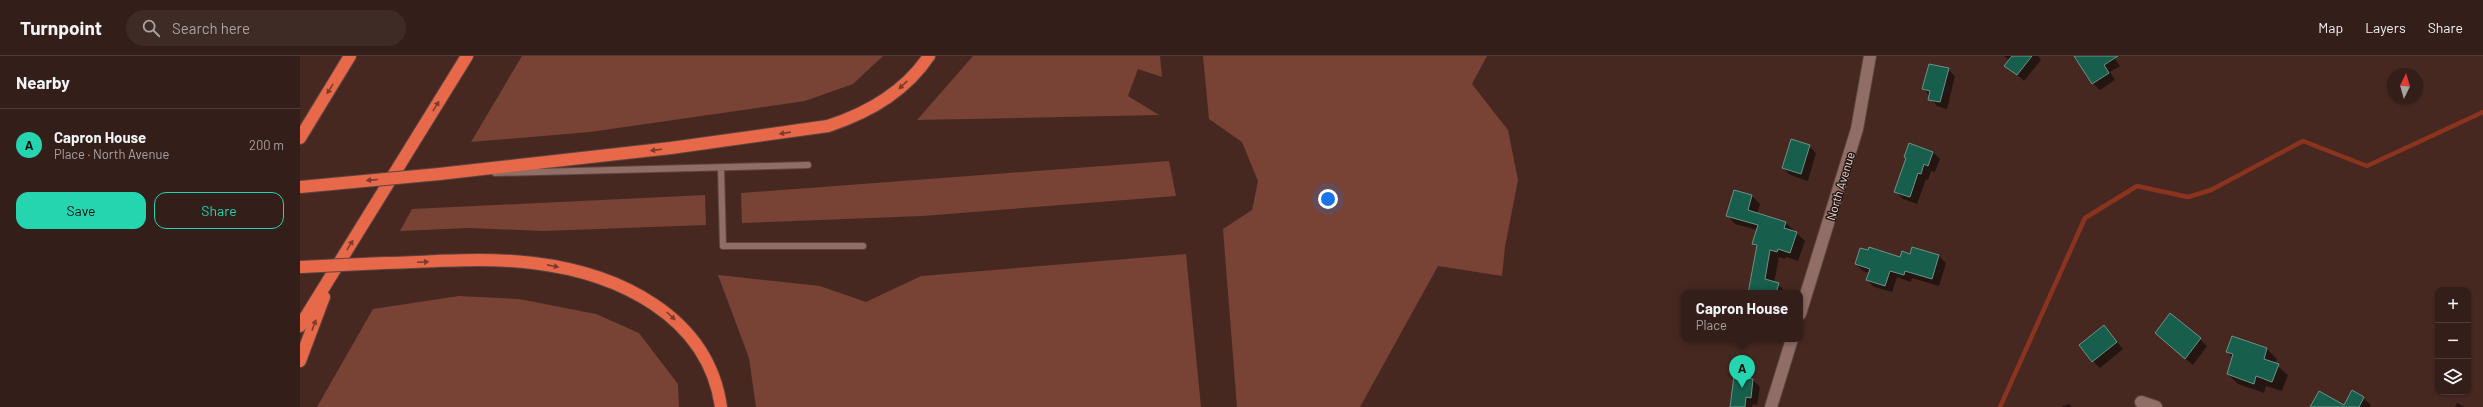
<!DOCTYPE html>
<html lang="en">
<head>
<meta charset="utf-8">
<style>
	body { margin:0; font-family:Barlow,sans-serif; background:#3f2b26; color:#f1f3f6 }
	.controls { position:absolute; right:12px; bottom:12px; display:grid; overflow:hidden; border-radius:8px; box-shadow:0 1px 3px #0004 }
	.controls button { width:36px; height:36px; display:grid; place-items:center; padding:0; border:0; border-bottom:1px solid #4e3c38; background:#341e19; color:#f1f3f6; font:20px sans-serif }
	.compass { position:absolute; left:2087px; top:12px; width:36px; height:36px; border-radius:50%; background:#341e19; box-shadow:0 1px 3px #0004; rotate:5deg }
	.you { position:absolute; left:1028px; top:143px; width:14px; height:14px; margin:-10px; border:3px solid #fff; border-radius:50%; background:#1a73e8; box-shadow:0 0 0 6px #1a73e833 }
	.badge { display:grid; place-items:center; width:26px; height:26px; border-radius:50%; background:#24d5af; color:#111; font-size:13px; font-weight:700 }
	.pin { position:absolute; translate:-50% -33px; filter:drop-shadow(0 1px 2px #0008) }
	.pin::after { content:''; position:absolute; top:21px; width:14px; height:12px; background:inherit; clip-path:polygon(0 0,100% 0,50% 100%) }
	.popup { position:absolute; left:1381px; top:234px; width:122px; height:52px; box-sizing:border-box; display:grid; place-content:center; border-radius:8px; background:#341e19; filter:drop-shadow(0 1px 3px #0005); font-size:13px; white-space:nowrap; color:#a9a2a2 }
	.popup b { font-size:15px; color:#f1f3f6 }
	.popup::after { content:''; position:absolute; left:50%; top:100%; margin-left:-8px; border:8px solid transparent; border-top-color:#341e19 }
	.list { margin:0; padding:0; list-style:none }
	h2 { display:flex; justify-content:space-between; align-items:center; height:52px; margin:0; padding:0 16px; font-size:17px }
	h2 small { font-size:13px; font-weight:400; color:#a9a2a2 }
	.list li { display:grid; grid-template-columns:26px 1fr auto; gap:12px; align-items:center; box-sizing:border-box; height:72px; padding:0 16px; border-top:1px solid #4e3c38 }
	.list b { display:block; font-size:15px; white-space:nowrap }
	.list p { margin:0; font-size:13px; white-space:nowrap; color:#a9a2a2 }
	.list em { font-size:13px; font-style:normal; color:#a9a2a2 }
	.actions { display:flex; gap:8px; padding:12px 16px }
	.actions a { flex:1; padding:9px 0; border:1px solid #24d5af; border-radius:12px; text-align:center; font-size:14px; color:#24d5af }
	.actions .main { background:#24d5af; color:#111 }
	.icon { flex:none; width:22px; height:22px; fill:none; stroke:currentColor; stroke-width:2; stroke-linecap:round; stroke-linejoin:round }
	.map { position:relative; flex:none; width:2183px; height:351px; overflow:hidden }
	header { display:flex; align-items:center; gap:24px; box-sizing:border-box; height:56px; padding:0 20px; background:#341e19; border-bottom:1px solid #4e3c38 }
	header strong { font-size:19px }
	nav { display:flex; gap:22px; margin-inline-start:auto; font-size:14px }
	.search { width:280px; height:36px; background:#3f2b26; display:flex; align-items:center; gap:10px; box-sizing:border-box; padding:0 14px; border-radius:22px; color:#a9a2a2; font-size:15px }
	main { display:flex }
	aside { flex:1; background:#341e19 }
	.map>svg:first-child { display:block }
	.green { fill:#784235 }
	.shadow { fill:#0007 }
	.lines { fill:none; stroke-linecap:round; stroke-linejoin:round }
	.stream { stroke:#8a331e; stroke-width:4.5 }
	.building { fill:#175e4d; stroke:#6c9386 }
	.lane-casing { stroke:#5d443f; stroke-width:8 }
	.street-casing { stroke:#5d443f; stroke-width:14 }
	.secondary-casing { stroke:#5d443f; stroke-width:14 }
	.highway-casing { stroke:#5d443f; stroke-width:14 }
	.lane { stroke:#906d65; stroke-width:6 }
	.street { stroke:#906d65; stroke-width:12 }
	.secondary { stroke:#906d65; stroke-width:12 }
	.highway { stroke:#e8694a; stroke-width:12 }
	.highway-bridge-casing { stroke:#5d443f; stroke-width:14; stroke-linecap:butt }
	.highway-bridge { stroke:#e8694a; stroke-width:12 }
	.oneway { fill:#7c3b2b }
	.labels { text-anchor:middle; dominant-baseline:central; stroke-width:3; stroke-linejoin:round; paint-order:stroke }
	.street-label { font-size:12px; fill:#edd9d4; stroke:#231512 }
</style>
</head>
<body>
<header>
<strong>Turnpoint</strong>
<div class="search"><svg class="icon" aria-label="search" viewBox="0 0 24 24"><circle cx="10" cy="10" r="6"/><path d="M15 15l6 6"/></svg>Search here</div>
<nav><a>Map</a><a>Layers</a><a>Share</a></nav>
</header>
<main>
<aside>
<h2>Nearby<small></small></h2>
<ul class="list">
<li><span class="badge">A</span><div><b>Capron House</b><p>Place · North Avenue</p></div><em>200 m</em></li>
</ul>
<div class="actions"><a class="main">Save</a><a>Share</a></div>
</aside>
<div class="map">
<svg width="2183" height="351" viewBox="0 0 2183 351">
	<rect width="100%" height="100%" fill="#462821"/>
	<!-- green -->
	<path class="green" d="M222,0H583L553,28L505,45L290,76L171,86Z
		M673,0H860L862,21L838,13L828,40L859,59L617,64Z
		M903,0H1187L1172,28L1208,74L1218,124L1205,191L1202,220L1138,210L1060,351H937L923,173L952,154L958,125L942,86L909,63Z
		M869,105L876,140L622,160L442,167L441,137Z
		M405,139L406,169L243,175L169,172L100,175L112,153Z
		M886,198L901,351H456L449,302L418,219L520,230L566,246L621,220Z
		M159,240L219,243L296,258L339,277L378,328L379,351H17L73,253Z"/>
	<!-- shadow -->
	<path class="shadow" d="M1704,0H1738L1741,4L1724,25L1706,9L1710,5Z
		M1777,0H1813L1820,10L1810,16L1815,24L1800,34L1793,27Z
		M1648,13L1655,20L1647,53L1637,50L1623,32Z
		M1509,90L1516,97L1508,125L1490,119L1483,112Z
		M1633,96L1640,103L1635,116L1631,115L1628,124L1626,123L1617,148L1603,143L1596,136L1607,103L1605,101Z
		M1434,135L1452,140L1460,148L1457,158L1486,167L1505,185L1498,205L1486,201L1485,203L1479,201L1474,227L1478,228L1486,237H1447L1457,192L1453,187L1457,174L1435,168L1427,159Z
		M1611,199L1639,200L1646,207L1639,230L1612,222L1611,226L1597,221L1592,236L1574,231L1567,224L1569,217L1563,215L1556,208Z
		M1804,271L1823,293L1800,312L1793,305Z
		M1932,281L1967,293L1977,303L1975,308L1988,319L1982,335L1966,330L1964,337L1938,328L1928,318L1933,302L1927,296Z
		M1900,283L1907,290L1893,309L1863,284Z
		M1435,321L1453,324L1460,331L1457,349L1453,348L1452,351H1431Z
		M2063,342L2071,349L2069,351H2011H2044Z
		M2157,347L2165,351H2155Z
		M1769,348L1772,351H1761Z"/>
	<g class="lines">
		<!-- stream -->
		<path class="stream" d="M1700,351L1785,162L1837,130L1888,141L1911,134L2003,85L2067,110L2183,56"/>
	</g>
	<!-- building -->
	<path class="building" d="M1712,0H1732L1717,19L1704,10Z
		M1774,0H1818L1804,9L1809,17L1792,28Z
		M1629,8L1649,12L1640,46L1628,44L1630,35L1622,33Z
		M1491,83L1510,89L1501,118L1482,112Z
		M1609,87L1633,96L1628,110L1624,108L1621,118L1618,117L1610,141L1594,136L1606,102L1604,101Z
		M1434,134L1452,139L1448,154L1486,166L1484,172L1497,176L1490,197L1478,193L1477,196L1470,194L1465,223L1479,227L1476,237H1448L1457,189L1452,188L1458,169L1426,160Z
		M1569,191L1600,201L1602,195L1610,198L1612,191L1639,199L1632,223L1605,215L1604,219L1590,215L1585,230L1566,224L1570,213L1555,208L1560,192L1568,194Z
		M1870,257L1901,282L1885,303L1855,277Z
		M1804,269L1817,286L1792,306L1779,289Z
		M1932,280L1967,292L1964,303L1979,308L1972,326L1956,320L1954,328L1927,318L1933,298L1926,296Z
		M1434,320L1453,323L1451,342L1446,341L1445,351H1430Z
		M2052,334L2064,341L2059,351H2010L2019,335L2044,349Z"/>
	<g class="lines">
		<!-- lane casing -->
		<g class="lane-casing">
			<path id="lane" d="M421,113L423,190H563
				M195,117L508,109"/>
		</g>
		<!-- street casing -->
		<g class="street-casing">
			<path id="street" d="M1841,346L1856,351"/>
		</g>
		<!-- secondary casing -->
		<g class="secondary-casing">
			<path id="secondary" d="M1500,258L1557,73L1570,0
				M1471,351L1492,283"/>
		</g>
		<!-- highway casing -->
		<g class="highway-casing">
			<path id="highway" d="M0,82L50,0
				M139,118L371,92L528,70C568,57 605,36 629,0
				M84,207C134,206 184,201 233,207C317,217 408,259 421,351
				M0,270L167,0
				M0,305L24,241"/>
		</g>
		<!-- lane -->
		<use href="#lane" class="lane"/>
		<!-- street -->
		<use href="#street" class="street"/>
		<!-- secondary -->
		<use href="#secondary" class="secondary"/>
		<!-- highway -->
		<use href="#highway" class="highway"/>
		<!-- highway-bridge casing -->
		<g class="highway-bridge-casing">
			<path id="highway-bridge" d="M0,131L139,118
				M0,211L84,207"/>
		</g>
		<!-- highway-bridge -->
		<use href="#highway-bridge" class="highway-bridge"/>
	</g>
	<!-- one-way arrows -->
	<defs><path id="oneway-solid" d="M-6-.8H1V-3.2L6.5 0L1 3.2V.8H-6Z"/></defs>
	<g class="oneway">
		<use href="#oneway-solid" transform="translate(603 29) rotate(137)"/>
		<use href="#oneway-solid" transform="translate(30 33) rotate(122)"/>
		<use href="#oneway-solid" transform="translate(136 50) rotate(-58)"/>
		<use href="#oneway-solid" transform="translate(485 77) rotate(172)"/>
		<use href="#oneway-solid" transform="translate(356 94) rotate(173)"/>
		<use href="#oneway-solid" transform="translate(72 124) rotate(175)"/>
		<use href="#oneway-solid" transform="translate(50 189) rotate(-58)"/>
		<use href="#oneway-solid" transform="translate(123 206) rotate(-2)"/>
		<use href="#oneway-solid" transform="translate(253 210) rotate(11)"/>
		<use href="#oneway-solid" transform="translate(371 260) rotate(42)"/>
		<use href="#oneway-solid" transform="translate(14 269) rotate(-70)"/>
	</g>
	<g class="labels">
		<!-- street labels -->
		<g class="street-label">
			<text transform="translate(1540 130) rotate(-73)">North Avenue</text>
		</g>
	</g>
</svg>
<div class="controls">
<button>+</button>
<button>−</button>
<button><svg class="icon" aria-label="layers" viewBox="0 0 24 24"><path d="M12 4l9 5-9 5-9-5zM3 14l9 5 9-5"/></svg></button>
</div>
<svg class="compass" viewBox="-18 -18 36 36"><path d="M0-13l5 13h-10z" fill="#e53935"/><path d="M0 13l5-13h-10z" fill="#a9a2a2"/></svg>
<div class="you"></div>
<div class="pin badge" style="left:1442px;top:332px">A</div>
<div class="popup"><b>Capron House</b>Place</div>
</div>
</main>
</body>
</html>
